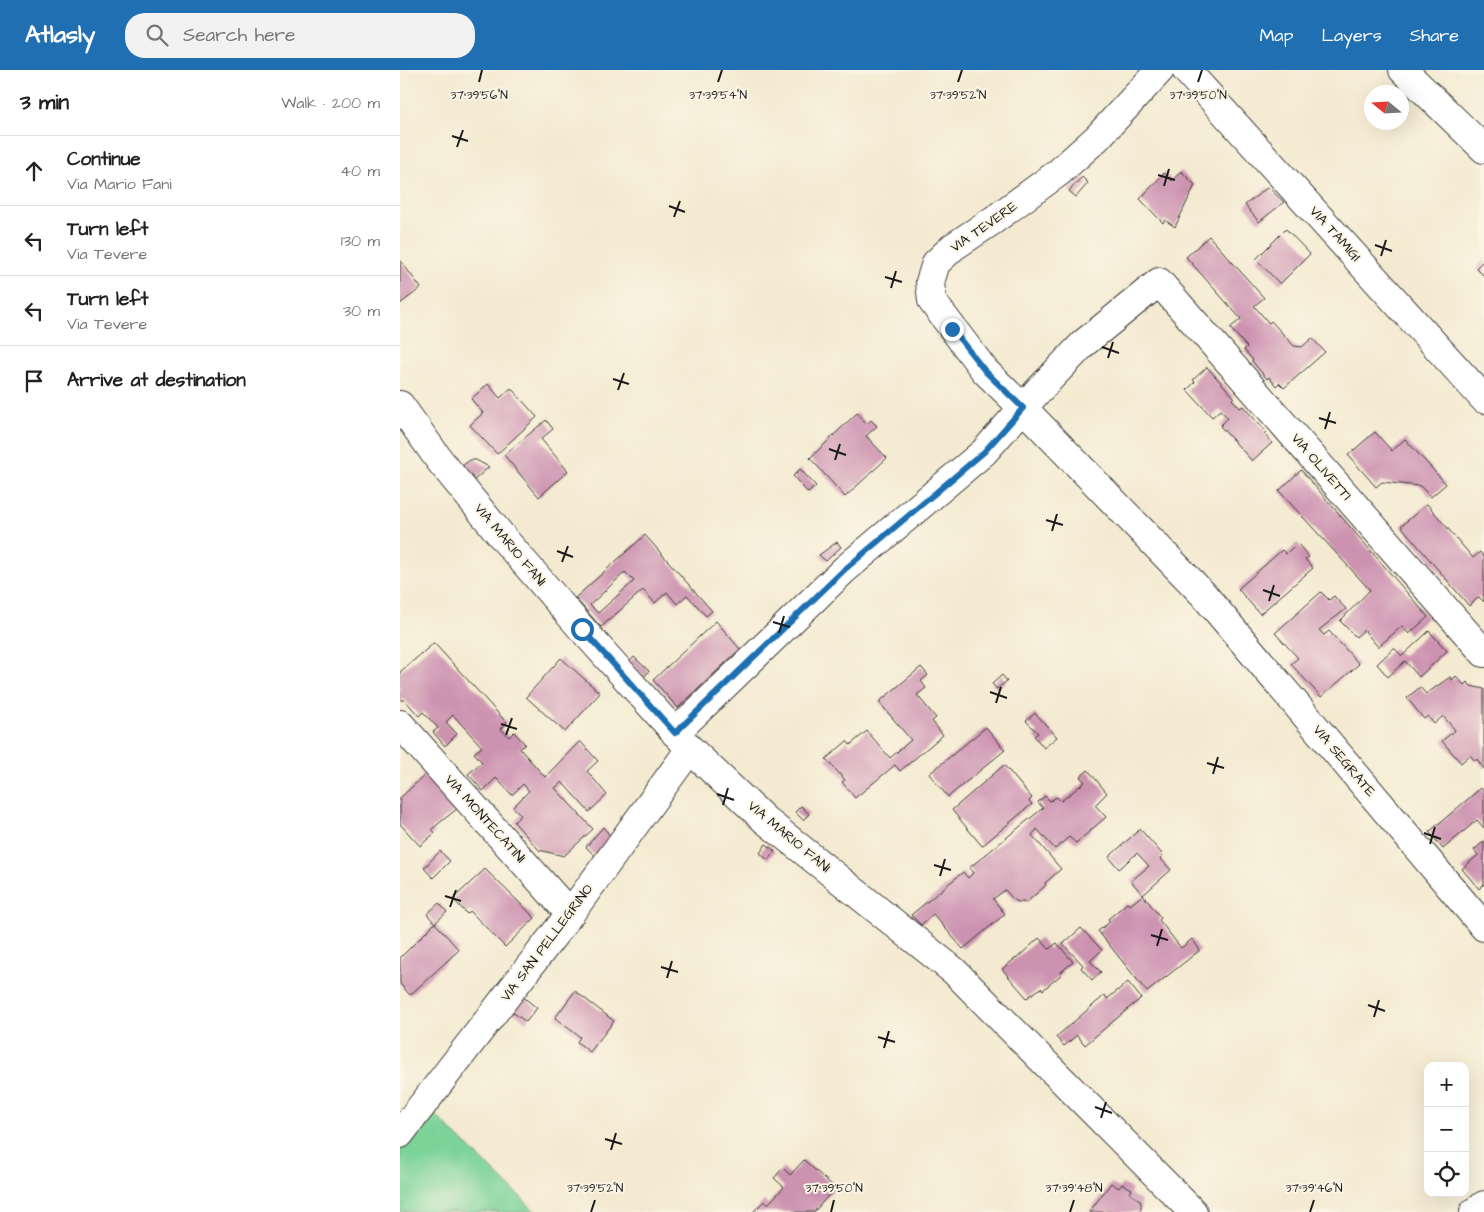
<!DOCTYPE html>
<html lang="en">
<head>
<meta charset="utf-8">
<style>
	body { margin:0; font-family:"Architects Daughter",sans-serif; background:#f2f2f2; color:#222 }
	.controls { position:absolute; right:15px; bottom:15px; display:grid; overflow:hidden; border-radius:10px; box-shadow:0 5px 20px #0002 }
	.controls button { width:45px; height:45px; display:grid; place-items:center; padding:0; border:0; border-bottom:1px solid #e0e0e0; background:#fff; color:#222; font:25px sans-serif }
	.compass { position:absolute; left:964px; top:15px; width:45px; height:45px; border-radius:50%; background:#fff; box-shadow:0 5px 20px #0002; rotate:288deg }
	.stop { position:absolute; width:15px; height:15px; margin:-11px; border:4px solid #1f6fb2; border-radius:50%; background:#fff }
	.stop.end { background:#1f6fb2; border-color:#fff; box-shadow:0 1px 5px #0008 }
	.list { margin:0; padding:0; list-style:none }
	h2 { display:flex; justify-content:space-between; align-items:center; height:65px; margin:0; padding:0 20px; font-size:21px }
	h2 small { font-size:16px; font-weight:400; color:#767676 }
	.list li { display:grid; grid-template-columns:32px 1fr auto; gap:15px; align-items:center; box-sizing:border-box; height:70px; padding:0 20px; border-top:1px solid #e0e0e0 }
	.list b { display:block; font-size:19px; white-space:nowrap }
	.list p { margin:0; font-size:16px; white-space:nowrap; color:#767676 }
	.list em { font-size:16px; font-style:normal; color:#767676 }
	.icon { flex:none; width:28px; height:28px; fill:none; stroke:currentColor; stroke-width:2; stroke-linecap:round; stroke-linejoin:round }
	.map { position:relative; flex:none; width:1084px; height:1142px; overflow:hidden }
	header { display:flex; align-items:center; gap:30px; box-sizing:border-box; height:70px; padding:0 25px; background:#1f6fb2; color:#fff }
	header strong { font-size:24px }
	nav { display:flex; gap:28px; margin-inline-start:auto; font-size:18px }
	.search { width:350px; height:45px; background:#f2f2f2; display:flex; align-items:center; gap:12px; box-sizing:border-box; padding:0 18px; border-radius:20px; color:#767676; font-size:19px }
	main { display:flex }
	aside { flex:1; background:#fff }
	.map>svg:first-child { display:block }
	.green { fill:#7cd398; stroke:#4c785a }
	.building { fill:#cc93b0; fill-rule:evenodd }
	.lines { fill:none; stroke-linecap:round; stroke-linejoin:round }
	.street-casing { stroke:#3c3b37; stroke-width:30 }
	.secondary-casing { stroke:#3c3b37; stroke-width:30 }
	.street { stroke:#fff; stroke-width:28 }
	.secondary { stroke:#fff; stroke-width:28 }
	.route { stroke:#1f6fb2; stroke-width:6 }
	.ticks { fill:none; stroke:#1c1c1c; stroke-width:2 }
	.labels { text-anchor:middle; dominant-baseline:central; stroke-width:4; stroke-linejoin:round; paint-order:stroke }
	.street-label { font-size:14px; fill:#1c1c1c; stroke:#fcf5e5 }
	.ticks-label { font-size:12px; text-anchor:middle; fill:#1c1c1c; stroke:#fcf5e5; stroke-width:4; stroke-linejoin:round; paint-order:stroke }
</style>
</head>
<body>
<header>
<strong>Atlasly</strong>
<div class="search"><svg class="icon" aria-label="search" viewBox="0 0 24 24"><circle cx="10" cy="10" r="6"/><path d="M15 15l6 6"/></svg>Search here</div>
<nav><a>Map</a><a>Layers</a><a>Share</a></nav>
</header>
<main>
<aside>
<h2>3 min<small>Walk · 200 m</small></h2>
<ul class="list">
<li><svg class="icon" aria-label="ahead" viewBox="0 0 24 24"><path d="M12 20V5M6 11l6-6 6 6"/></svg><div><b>Continue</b><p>Via Mario Fani</p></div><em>40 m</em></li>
<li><svg class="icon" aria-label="left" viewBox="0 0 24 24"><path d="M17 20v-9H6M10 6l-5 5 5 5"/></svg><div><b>Turn left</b><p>Via Tevere</p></div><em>130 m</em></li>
<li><svg class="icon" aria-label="left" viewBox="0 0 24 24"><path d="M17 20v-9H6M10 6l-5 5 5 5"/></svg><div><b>Turn left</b><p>Via Tevere</p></div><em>30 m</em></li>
<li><svg class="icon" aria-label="arrive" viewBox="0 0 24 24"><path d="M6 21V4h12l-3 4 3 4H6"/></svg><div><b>Arrive at destination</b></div></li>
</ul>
</aside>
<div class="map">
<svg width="1084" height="1142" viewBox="0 0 1084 1142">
	<rect width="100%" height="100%" fill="#fcf5e5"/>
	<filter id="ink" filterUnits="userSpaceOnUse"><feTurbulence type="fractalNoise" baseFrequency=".02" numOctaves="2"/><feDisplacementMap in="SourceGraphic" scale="10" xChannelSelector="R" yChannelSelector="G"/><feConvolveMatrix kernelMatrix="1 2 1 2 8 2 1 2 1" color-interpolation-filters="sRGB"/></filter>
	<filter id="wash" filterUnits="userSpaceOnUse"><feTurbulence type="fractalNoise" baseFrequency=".0096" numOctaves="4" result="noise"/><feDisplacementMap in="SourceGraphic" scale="20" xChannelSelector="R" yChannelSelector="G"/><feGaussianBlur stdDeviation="1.12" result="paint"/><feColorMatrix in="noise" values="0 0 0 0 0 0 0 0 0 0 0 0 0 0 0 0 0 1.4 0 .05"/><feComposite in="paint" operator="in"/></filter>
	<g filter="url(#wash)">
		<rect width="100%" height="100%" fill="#f4ead1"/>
		<!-- green -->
		<path class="green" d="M30,1040L136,1142H0V1077Z"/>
		<g id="blocks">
			<!-- building -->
			<path class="building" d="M781,101L795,115L775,157L765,150L763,153L740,129L764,103L772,111Z
				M682,107L688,113L676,127L669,121Z
				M868,117L884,132L859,152L845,135Z
				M886,159L910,184L880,214L856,189Z
				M809,166L864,228L854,236L869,253L871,251L894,276L902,277L912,268L925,282L884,318L879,313L876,316L869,307L867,309L852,291L853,290L844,280L847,277L830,258L841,249L786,187Z
				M0,190L21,218L0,234Z
				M1084,190V206L1076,198Z
				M807,297L834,327L832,329L840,338L843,336L866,362L864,364L872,373L852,391L820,356L828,348L820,340L812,347L787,320L795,312L793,310Z
				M88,314L100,328L111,318L137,347L97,384L70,355L83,343L71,329Z
				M457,343L467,354L471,350L477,356L466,366L487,388L445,427L410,388Z
				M146,350L153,359L141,369L168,401L139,427L104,385Z
				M975,362L992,381L1005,369L1046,414L1031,427L1020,416L982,412L976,417L948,385Z
				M70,390H76L89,397L73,411L62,396Z
				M400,399L416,416L408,423L393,406Z
				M901,400L1028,547L1009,564L1002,556L978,577L964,560L956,567L940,551L970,520L879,421Z
				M1027,434L1073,488L1080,482L1084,487V532L1079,527L1069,536L1001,456Z
				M245,465L312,541L306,546L287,525L277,534L267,522L255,533L243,520L201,557L175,528ZM225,502L234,511L198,543L190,535Z
				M437,472L441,477L426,491L419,485Z
				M897,473L909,487L905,489L913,498L860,544L838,519L882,480L886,484Z
				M921,522L929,530L934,526L946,539L919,560L924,565L929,561L959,594L921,627L891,594L898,588L875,563Z
				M316,551L340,579L278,638L253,610Z
				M1029,561L1047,581L1019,607L1005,591L988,607L977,594L994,578L1002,586Z
				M34,573L107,653L101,659L109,667L114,662L125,674L120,679L145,707L180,671L198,691L187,701L207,725L189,742L162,712L155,718L193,759L164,786L139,780L114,752L121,745L113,737L129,721L123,714L112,725L96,708L83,721L68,704L82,692L74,683L82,677L53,645L46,652L57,664L45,676L33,662L38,658L23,642L19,646L4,629L2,631L0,628V602Z
				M234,587L249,601L244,607L229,592Z
				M161,588L200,623L165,662L126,627Z
				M521,597L528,605L521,611L526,618L517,625L536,648L532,651L543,665L500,701L495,695L455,728L442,712L445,710L426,689L447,671L450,675L467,661L490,688L511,670L479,632Z
				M602,605L607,611L597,619L592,614Z
				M1056,606L1064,615L1067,612L1071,616L1084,619V699L1077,689L1075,691L1070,685L1061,693L1042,671L1055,660L1043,646L1034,654L1028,646L1024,649L1007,628L1020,617L1026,624L1050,607L1052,610Z
				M635,643L657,667L644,678L634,666L638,663L626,651Z
				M586,657L605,680L548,727L529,704Z
				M604,695L632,728L629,731L632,734L582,776L552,740Z
				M688,700L707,723L695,735L706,747L676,773L669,767L655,779L637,759L632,765L661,799L645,813L646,815L627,832H618L613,829L605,820L593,829L605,844L563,879L533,844L521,855L511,845L563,802L568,808L573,803L569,798L643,738L638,732L645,726L650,731L657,727L661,731L685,712L680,707Z
				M27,703L58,738L32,759L35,763L20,776L0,754V728Z
				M1081,718L1084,722V758L1077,750L1043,779L1029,762Z
				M401,736L409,744L403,750L395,742Z
				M203,757L212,768L197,788L186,777Z
				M740,759L763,785L760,788L771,800L743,825L761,848L759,850L781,878L792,869L800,880L747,922L698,861L710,852L708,849L727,833L730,835L743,825L731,811L749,796L737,783L719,799L709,787Z
				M1084,771V814L1079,819L1062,799L1078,785L1074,780Z
				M366,774L375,781L368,790L360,783Z
				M40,781L50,791L33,808L24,798Z
				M85,799L135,848L105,877L70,841L67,844L53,829Z
				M39,833L47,842L35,853L59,880L10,925L0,914V888L35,853L27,844Z
				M681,858L702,880L690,891L701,902L692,910L681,898L683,895L663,874Z
				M639,868L649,879L657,873L673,892L661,902L662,904L643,920L641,918L627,928L602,899L616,888V889Z
				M728,912L741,928L685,975L677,965L664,976L656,967L705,925L707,929Z
				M175,921L214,951L190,982L177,972L180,967L155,948Z
				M122,926L137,938L126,952L110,940Z
				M404,1090L435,1118L414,1142H353L364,1131L368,1134L384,1117L374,1108L383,1098L390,1105Z
				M711,1113L719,1118L722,1114L732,1119L730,1124L740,1130L741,1133V1139L739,1142H689Z"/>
		</g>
	</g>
	<g filter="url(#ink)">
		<use href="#blocks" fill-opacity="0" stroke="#3c3b37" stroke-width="1"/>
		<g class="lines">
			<!-- street casing -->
			<g class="street-casing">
				<path id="street" d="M760,0L697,68L658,103L595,149L553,177L536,193L530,212L532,231L585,301L623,338L803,524L1084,857
					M786,0L1084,329
					M1003,0L1084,79
					M0,335L40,391L104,469L182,559L290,679L365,750L554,901L793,1142
					M0,654L170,844
					M275,663L444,500L584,382L637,322L684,273L759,212L1084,583
					M0,1064L170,844L290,679"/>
			</g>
			<!-- secondary casing -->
			<g class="secondary-casing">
				<path id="secondary" d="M1074,1142L1084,1135"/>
			</g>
			<!-- street -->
			<use href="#street" class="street"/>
			<!-- secondary -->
			<use href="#secondary" class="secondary"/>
		</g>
	</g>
	<g class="lines" filter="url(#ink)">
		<!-- route -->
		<path class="route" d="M182,559L275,663L444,500L584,382L623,338L585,301L552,259"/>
	</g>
	<!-- ticks -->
	<path class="ticks" d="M79,12L82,0M318,12L322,0M558,12L562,0M798,12L802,0M52,66L68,71M57,77L63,60M758,105L775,110M764,116L769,99M269,136L285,142M274,147L280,131M975,175L992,181M981,186L986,170M485,207L502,212M491,218L496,201M702,277L719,283M708,288L713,272M213,309L229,314M218,320L224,303M919,348L936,353M925,359L930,342M429,379L446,385M435,390L440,374M646,450L663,455M652,461L657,444M157,481L173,487M162,492L168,476M863,520L880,526M869,531L874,515M373,552L390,557M379,563L384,546M590,622L607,628M596,633L601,617M101,654L117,659M106,665L112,648M807,693L824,698M813,704L818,687M317,724L334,730M323,735L328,718M1024,763L1041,769M1030,774L1035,757M534,795L551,800M540,806L545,789M45,826L61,831M50,837L56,820M751,865L768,870M757,876L762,859M261,897L278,902M267,908L272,891M968,935L985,941M974,947L979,930M478,967L495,972M484,978L489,961M695,1037L712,1043M701,1048L706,1032M205,1069L222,1074M211,1080L216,1063M191,1142L195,1130M431,1142L434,1130M670,1142L674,1130M910,1142L914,1130"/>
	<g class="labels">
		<!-- street labels -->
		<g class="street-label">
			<text transform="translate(584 157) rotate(-35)">VIA TEVERE</text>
			<text transform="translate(935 164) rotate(48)">VIA TAMIGI</text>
			<text transform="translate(921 397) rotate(49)">VIA OLIVETTI</text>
			<text transform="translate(110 475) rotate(50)">VIA MARIO FANI</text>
			<text transform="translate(944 691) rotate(50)">VIA SEGRATE</text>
			<text transform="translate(85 749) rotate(48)">VIA MONTECATINI</text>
			<text transform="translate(389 767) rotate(40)">VIA MARIO FANI</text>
			<text transform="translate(147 873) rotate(-53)">VIA SAN PELLEGRINO</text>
		</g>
	</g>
	<g class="ticks-label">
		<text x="79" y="29">37°39'56"N</text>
		<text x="318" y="29">37°39'54"N</text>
		<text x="558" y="29">37°39'52"N</text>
		<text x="798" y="29">37°39'50"N</text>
		<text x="195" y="1122">37°39'52"N</text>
		<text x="434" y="1122">37°39'50"N</text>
		<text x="914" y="1122">37°39'46"N</text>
		<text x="674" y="1122">37°39'48"N</text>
	</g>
</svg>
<div class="controls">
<button>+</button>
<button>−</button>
<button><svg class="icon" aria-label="locate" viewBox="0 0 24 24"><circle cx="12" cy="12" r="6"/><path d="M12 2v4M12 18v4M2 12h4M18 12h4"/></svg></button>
</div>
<svg class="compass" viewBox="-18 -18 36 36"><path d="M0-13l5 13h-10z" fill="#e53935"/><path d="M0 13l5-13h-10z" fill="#767676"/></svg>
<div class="stop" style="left:182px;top:559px"></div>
<div class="stop end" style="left:552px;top:259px"></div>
</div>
</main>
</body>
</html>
